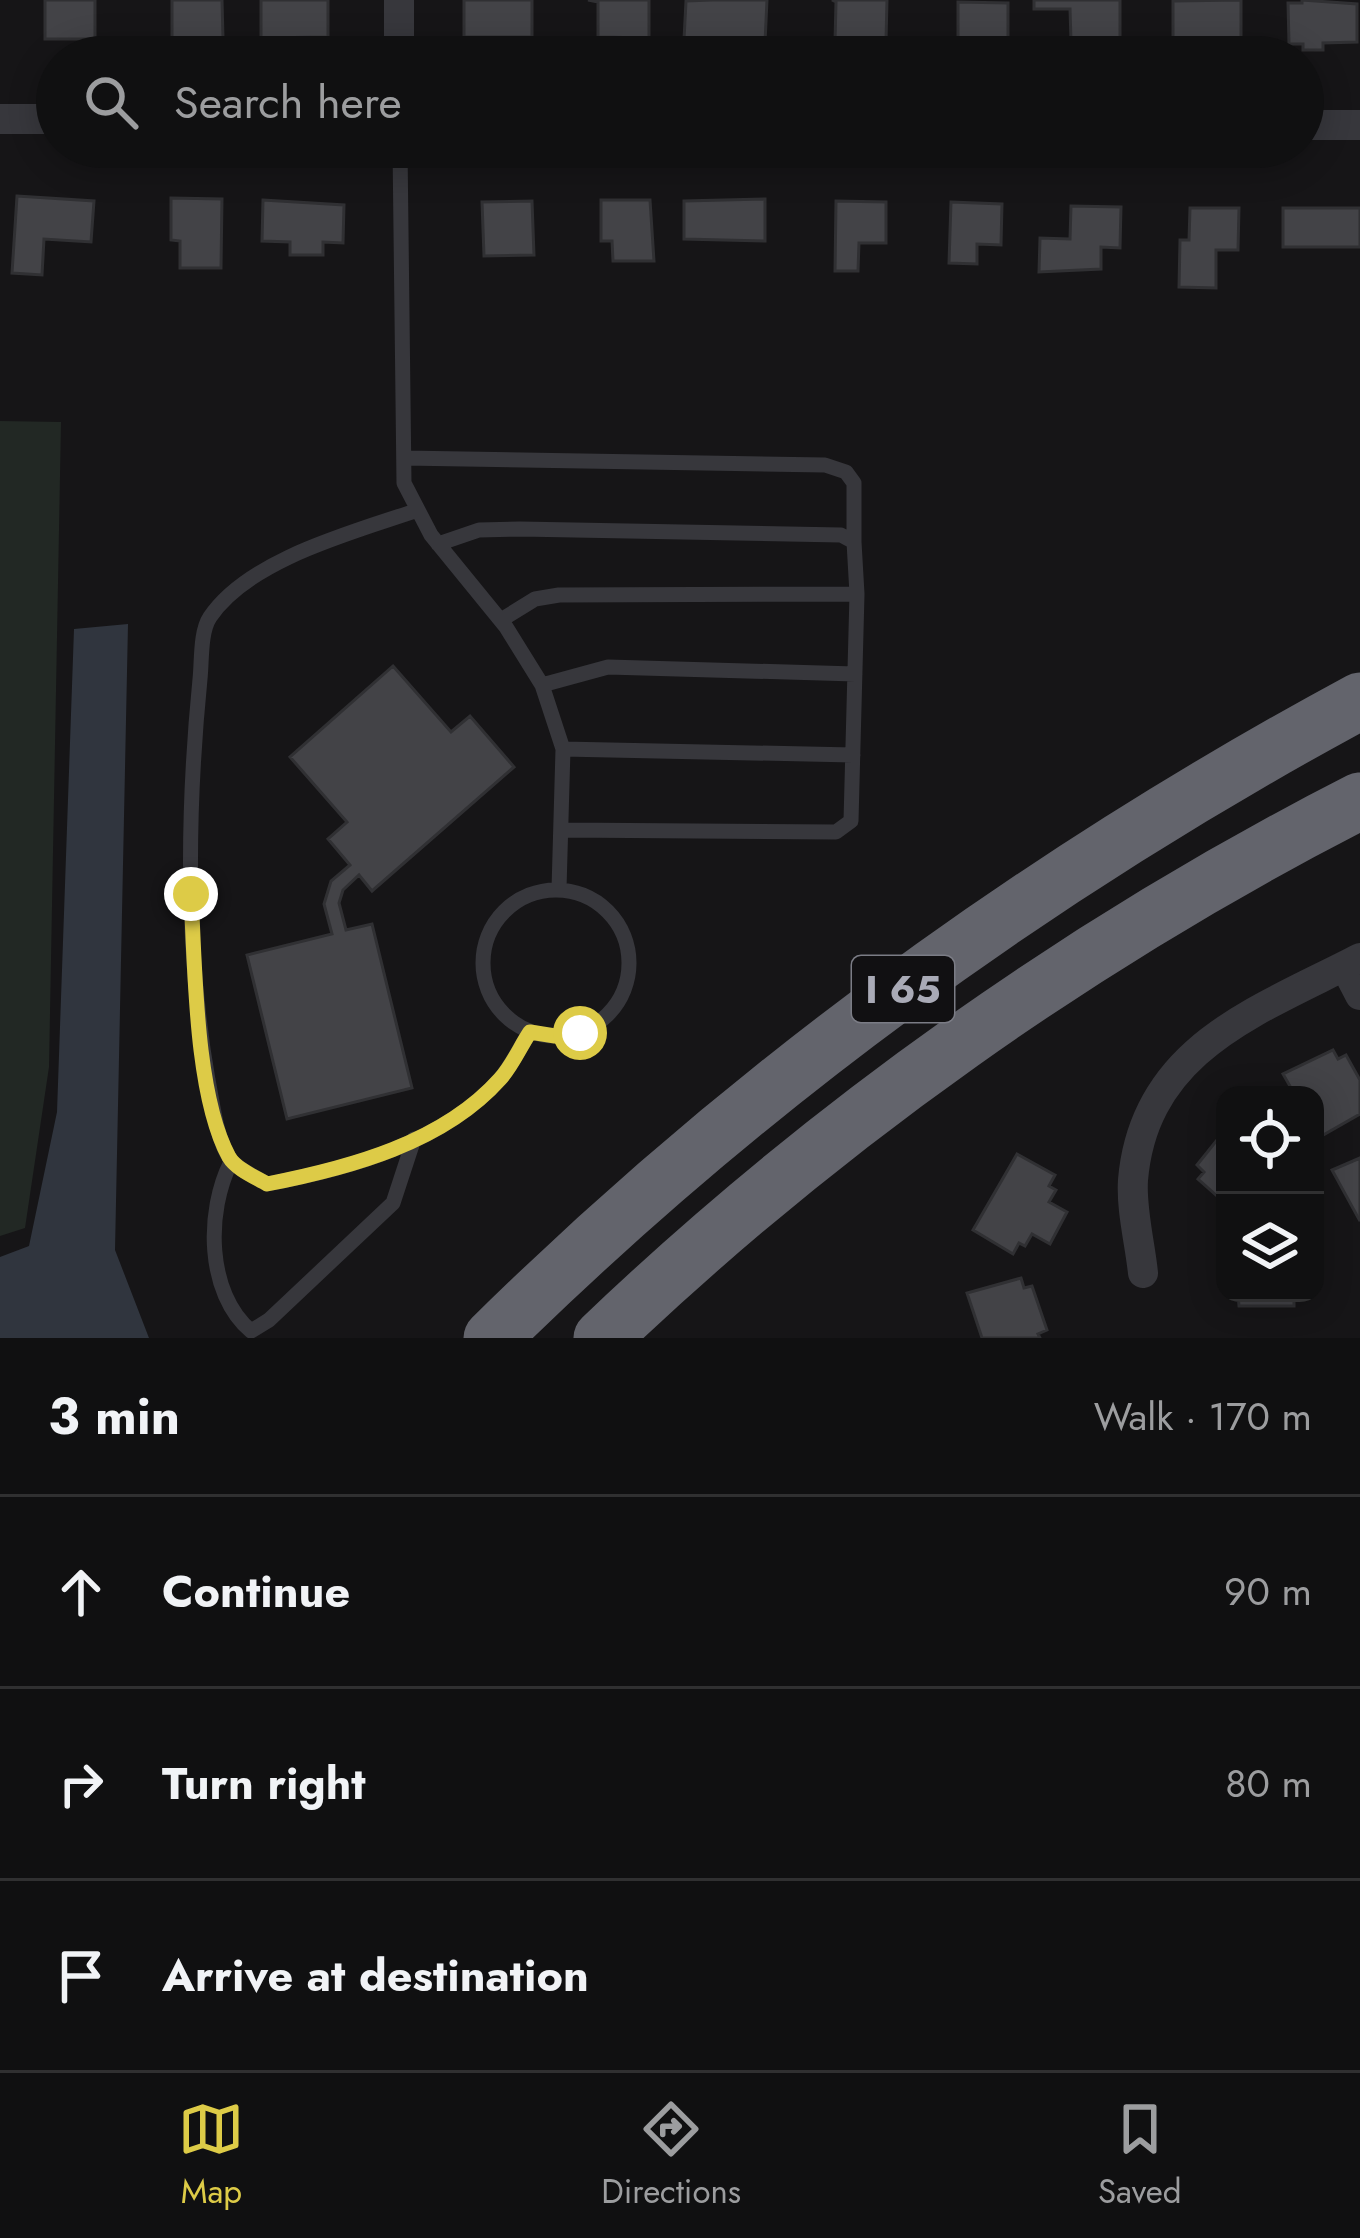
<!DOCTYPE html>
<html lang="en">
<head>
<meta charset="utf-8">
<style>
	body { margin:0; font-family:Jost,sans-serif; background:#1e1e1f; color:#f1f3f6 }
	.controls { position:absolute; right:36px; bottom:36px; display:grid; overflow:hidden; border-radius:24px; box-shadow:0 6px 30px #0003 }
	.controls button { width:108px; height:108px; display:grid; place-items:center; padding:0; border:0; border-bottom:3px solid #303031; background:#101011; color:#f1f3f6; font:60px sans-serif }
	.stop { position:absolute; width:36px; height:36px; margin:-27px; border:9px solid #ddcb47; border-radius:50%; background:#fff }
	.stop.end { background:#ddcb47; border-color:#fff; box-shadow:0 3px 12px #0008 }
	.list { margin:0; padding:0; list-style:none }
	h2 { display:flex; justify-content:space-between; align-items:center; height:156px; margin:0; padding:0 48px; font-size:51px }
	h2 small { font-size:39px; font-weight:400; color:#9c9d9f }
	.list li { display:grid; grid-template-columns:78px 1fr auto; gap:36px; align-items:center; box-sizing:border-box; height:192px; padding:0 48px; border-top:3px solid #303031 }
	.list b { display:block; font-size:45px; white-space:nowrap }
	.list em { font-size:39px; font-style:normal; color:#9c9d9f }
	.icon { flex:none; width:66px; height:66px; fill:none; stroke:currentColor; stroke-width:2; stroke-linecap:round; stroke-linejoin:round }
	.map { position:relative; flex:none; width:1360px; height:1338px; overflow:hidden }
	.search { position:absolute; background:#101011; box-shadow:0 6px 30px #0003; left:36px; right:36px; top:36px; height:132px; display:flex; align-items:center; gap:30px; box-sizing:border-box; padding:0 42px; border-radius:66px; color:#9c9d9f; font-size:45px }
	.sheet { height:732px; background:#101011 }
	nav { display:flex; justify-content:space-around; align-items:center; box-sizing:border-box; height:168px; border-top:3px solid #303031; background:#101011; font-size:33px; color:#9c9d9f }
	nav a { display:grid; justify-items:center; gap:6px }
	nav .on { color:#ddcb47 }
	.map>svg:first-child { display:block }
	.green { fill:#222824 }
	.water { fill:#30353e }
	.building { fill:#434347; stroke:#303033; stroke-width:3 }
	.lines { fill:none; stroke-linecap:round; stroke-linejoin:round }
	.service { stroke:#37373c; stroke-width:15 }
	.minor { stroke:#37373c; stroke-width:30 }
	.motorway { stroke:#63646c; stroke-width:57 }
	.route { stroke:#ddcb47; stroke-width:15 }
	.labels { text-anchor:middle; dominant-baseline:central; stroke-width:12; stroke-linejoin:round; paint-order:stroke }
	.shield { fill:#111012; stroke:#7b7c85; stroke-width:3 }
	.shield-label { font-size:39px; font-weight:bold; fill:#a9aab6 }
</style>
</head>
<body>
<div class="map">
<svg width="1360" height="1338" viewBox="0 0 1360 1338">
	<rect width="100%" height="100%" fill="#161517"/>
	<!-- green -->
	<path class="green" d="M0,421L61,422L49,1067L25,1228L0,1236Z"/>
	<!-- water -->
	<path class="water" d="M128,624L115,1250L149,1338H0V1257L29,1246L57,1112L74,629Z"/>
	<!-- building -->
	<path class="building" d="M45,0H95V39H45Z
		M172,0H222L223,38L172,39Z
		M261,0H328V37L261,38Z
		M464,0H532V37H464Z
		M649,0V38L598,37V2L588,0Z
		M712,0H767L765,43L684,39L686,1Z
		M832,0H887L886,42L835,41L836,2Z
		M1034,0H1120V41H1071L1070,9H1034Z
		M1241,0V42H1173V1Z
		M1302,0L1357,4V42L1323,43V50H1303V44H1289L1288,3H1302Z
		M958,2L1008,3V44L958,43Z
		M17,196L94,201L91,242L44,239L42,275L12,273Z
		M171,198L222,199L221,268H180V241L171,240Z
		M765,199V241L684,239V201Z
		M263,200L344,205L343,243L323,242V255H290V242L262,241Z
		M601,200H650L654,261H613L612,241H601Z
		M532,201L534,255L484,256L482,202Z
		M836,201L886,202V243H859L858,271H835Z
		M951,202L1002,204L1001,245L977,244V264L949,263Z
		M1071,206L1121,207L1120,248L1101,247V269L1039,272L1040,238L1070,239Z
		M1190,208H1239L1238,250H1216V288L1179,287L1180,240H1189Z
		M1283,208H1360V247H1283Z
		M393,666L451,732L470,716L514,767L372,891L359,875L343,890L339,903L346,930L372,924L412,1088L287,1119L247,955L332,934L324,904L331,881L350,865L328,839L347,822L290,757Z
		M1333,1050L1338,1059L1346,1055L1360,1080V1114L1318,1138L1315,1095H1295L1283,1074Z
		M1225,1130V1203L1198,1179L1204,1172L1197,1165Z
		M1017,1154L1055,1175L1049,1186L1056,1190L1049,1202L1067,1212L1050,1244L1032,1234L1025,1246L1019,1243L1013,1254L973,1230Z
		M1360,1158V1221L1332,1170Z
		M1021,1278L1024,1288L1032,1286L1047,1330L1038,1334L1040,1338H982L967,1293Z
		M1230,1293H1294V1306H1239L1238,1295Z"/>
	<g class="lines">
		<!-- service -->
		<path class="service" d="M400,147L404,483L431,535L506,627L542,685L563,749L559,889
			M404,458L825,465L846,472L854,483V542
			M418,510C354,532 249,559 210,617C200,632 202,661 200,679C187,811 185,949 208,1080C213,1105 216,1137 230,1159C237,1169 256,1177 267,1184C348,1169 443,1143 500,1079C512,1065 520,1047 530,1032
			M438,544L479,530L520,529L841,535L854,542L857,594L851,821L836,832L563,830
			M501,620L535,599L559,595L857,594
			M542,685L608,667L855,674
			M563,749L853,755
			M483 963a73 73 0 1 1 146 0a73 73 0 1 1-146 0Z
			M231,1162C206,1211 206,1293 251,1331L269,1320L393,1203L414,1139"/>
		<!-- minor -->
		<path class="minor" d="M399,0V57
			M0,119H57
			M1303,125H1360
			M1345,966L1360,995
			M1143,1273C1140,1243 1131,1210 1133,1180C1144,1048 1258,1011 1360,958"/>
		<!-- motorway -->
		<path class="motorway" d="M492,1338C749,1085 1043,872 1360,701
			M602,1338C825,1125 1085,941 1360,801"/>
	</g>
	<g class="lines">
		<!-- route -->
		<path class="route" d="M191,894C195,966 195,1095 229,1157C236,1169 255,1177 267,1184C349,1168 443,1143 500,1079C512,1066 520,1047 530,1032L555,1036L580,1033"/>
	</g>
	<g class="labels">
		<!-- shield labels -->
		<rect class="shield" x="852" y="956" width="102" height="66" rx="9"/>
		<g class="shield-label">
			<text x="903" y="989">I 65</text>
		</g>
	</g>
</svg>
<div class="controls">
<button><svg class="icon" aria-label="locate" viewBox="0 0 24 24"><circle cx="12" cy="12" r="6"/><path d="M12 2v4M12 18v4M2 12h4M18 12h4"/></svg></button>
<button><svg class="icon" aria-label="layers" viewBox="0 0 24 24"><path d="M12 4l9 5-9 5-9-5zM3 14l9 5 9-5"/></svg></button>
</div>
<div class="stop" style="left:580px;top:1033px"></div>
<div class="stop end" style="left:191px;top:894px"></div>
<div class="search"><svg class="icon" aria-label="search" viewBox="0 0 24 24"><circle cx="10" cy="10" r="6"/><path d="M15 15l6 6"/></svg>Search here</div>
</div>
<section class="sheet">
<h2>3 min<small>Walk · 170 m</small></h2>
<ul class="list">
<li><svg class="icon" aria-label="ahead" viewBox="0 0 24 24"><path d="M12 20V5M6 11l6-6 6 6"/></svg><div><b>Continue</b></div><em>90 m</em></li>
<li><svg class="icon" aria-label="right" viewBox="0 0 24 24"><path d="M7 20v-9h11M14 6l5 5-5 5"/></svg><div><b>Turn right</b></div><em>80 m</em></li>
<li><svg class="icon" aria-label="arrive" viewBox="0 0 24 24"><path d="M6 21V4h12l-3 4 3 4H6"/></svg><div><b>Arrive at destination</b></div></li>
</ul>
</section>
<nav>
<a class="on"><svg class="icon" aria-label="map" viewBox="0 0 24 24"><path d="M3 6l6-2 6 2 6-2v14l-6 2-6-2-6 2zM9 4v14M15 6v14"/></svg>Map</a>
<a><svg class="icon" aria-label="directions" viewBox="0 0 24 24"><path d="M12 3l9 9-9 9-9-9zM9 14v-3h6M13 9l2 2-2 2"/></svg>Directions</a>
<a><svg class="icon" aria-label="saved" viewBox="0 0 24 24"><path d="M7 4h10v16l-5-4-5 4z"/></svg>Saved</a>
</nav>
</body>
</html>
